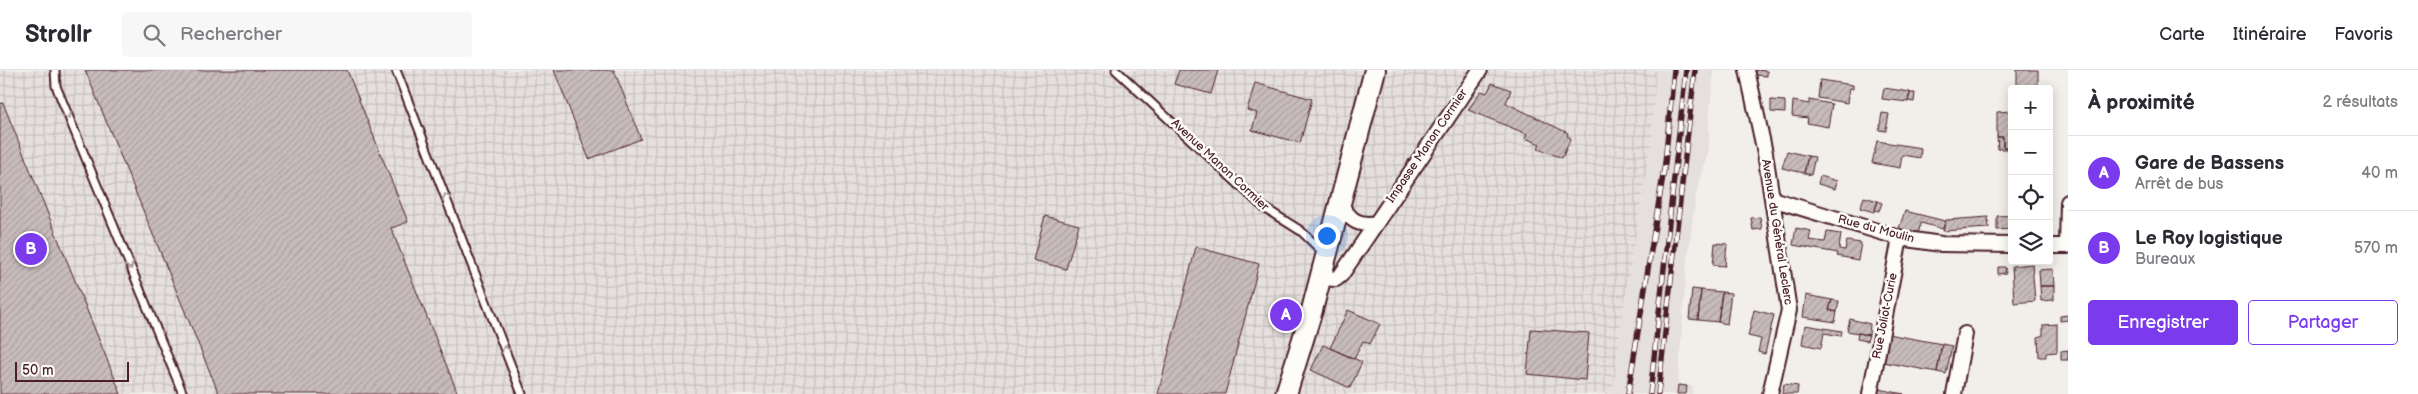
<!DOCTYPE html>
<html lang="fr">
<head>
<meta charset="utf-8">
<style>
	body { margin:0; font-family:"Balsamiq Sans",sans-serif; background:#f7f7f7; color:#2b2b33 }
	.controls { position:absolute; right:15px; top:15px; display:grid; overflow:hidden; border-radius:5px; box-shadow:0 2px 12px #0003 }
	.controls button { width:45px; height:45px; display:grid; place-items:center; padding:0; border:0; border-bottom:1px solid #e1e1e2; background:#fff; color:#2b2b33; font:25px sans-serif }
	.scale { position:absolute; left:15px; bottom:12px; width:114px; box-sizing:border-box; padding-left:5px; border:2px solid #4a1f2b; border-top:0; font-size:14px; line-height:18px; white-space:nowrap; color:#4a1f2b; -webkit-text-stroke:4px #fdfcf7; paint-order:stroke }
	.you { position:absolute; left:1326px; top:165px; width:18px; height:18px; margin:-12px; border:4px solid #fff; border-radius:50%; background:#1a73e8; box-shadow:0 0 0 8px #1a73e833 }
	.badge { display:grid; place-items:center; width:32px; height:32px; border-radius:50%; background:#7c3aed; color:#fff; font-size:16px; font-weight:700 }
	.pin { position:absolute; translate:-50% -50%; border:2px solid #fff; box-shadow:0 1px 5px #0006 }
	.list { margin:0; padding:0; list-style:none }
	h2 { display:flex; justify-content:space-between; align-items:center; height:65px; margin:0; padding:0 20px; font-size:21px }
	h2 small { font-size:16px; font-weight:400; color:#7c7c81 }
	.list li { display:grid; grid-template-columns:32px 1fr auto; gap:15px; align-items:center; box-sizing:border-box; height:75px; padding:0 20px; border-top:1px solid #e1e1e2 }
	.list b { display:block; font-size:19px; white-space:nowrap }
	.list p { margin:0; font-size:16px; white-space:nowrap; color:#7c7c81 }
	.list em { font-size:16px; font-style:normal; color:#7c7c81 }
	.actions { display:flex; gap:10px; padding:15px 20px }
	.actions a { flex:1; padding:11px 0; border:1px solid #7c3aed; border-radius:5px; text-align:center; font-size:18px; color:#7c3aed }
	.actions .main { background:#7c3aed; color:#fff }
	.icon { flex:none; width:28px; height:28px; fill:none; stroke:currentColor; stroke-width:2; stroke-linecap:round; stroke-linejoin:round }
	.map { position:relative; flex:none; width:2068px; height:324px; overflow:hidden }
	header { display:flex; align-items:center; gap:30px; box-sizing:border-box; height:70px; padding:0 25px; background:#fff; border-bottom:1px solid #e1e1e2 }
	header strong { font-size:24px }
	nav { display:flex; gap:28px; margin-inline-start:auto; font-size:18px }
	.search { width:350px; height:45px; background:#f7f7f7; display:flex; align-items:center; gap:12px; box-sizing:border-box; padding:0 18px; border-radius:5px; color:#7c7c81; font-size:19px }
	main { display:flex }
	aside { flex:1; background:#fff }
	.map>svg:first-child { display:block }
	.built { fill:#e5dfdd }
	.industrial { fill:url(#industrial-grid) }
	.building { fill:url(#building-hatch); stroke:#4a1f2b }
	.lines { fill:none; stroke-linecap:round; stroke-linejoin:round }
	.lane-casing { stroke:#4a1f2b; stroke-width:11 }
	.street-casing { stroke:#4a1f2b; stroke-width:18 }
	.secondary-casing { stroke:#4a1f2b; stroke-width:24 }
	.lane { stroke:#fdfcf7; stroke-width:7 }
	.street { stroke:#fdfcf7; stroke-width:14 }
	.secondary { stroke:#fdfcf7; stroke-width:20 }
	.rail-casing { stroke:#4a1f2b; stroke-width:5.5 }
	.rail { stroke:#fdfcf7; stroke-width:4; stroke-dasharray:11; stroke-linecap:butt }
	.oneway { stroke:#ac999b }
	.labels { text-anchor:middle; dominant-baseline:central; stroke-width:5; stroke-linejoin:round; paint-order:stroke }
	.street-label { font-size:12px; fill:#4a1f2b; stroke:#fdfcf7 }
</style>
</head>
<body>
<header>
<strong>Strollr</strong>
<div class="search"><svg class="icon" aria-label="search" viewBox="0 0 24 24"><circle cx="10" cy="10" r="6"/><path d="M15 15l6 6"/></svg>Rechercher</div>
<nav><a>Carte</a><a>Itinéraire</a><a>Favoris</a></nav>
</header>
<main>
<div class="map">
<svg width="2068" height="324" viewBox="0 0 2068 324">
	<defs>
		<pattern id="industrial-grid" width="8" height="8" patternUnits="userSpaceOnUse" patternTransform="scale(1.25)"><rect width="8" height="8" fill="#e5dfdd"/><path d="M0 4h8M4 0v8" fill="none" stroke="#c6bfbe"/></pattern>
		<pattern id="building-hatch" width="6" height="6" patternUnits="userSpaceOnUse" patternTransform="scale(1.25)"><rect width="6" height="6" fill="#c8bbbb"/><path d="M-1 1l2-2M0 6l6-6M5 7l2-2" fill="none" stroke="#ada0a1"/></pattern>
	</defs>
	<rect width="100%" height="100%" fill="#f2efeb"/>
	<filter id="ink" filterUnits="userSpaceOnUse"><feTurbulence type="fractalNoise" baseFrequency=".02" numOctaves="2"/><feDisplacementMap in="SourceGraphic" scale="10" xChannelSelector="R" yChannelSelector="G"/><feConvolveMatrix kernelMatrix="1 2 1 2 8 2 1 2 1" color-interpolation-filters="sRGB"/></filter>
	<g filter="url(#ink)">
		<!-- built -->
		<path class="built" d="M1656,0H1714L1709,50V79L1696,124L1686,201L1678,314L1693,316L1692,324H1613L1620,259L1652,66Z"/>
		<!-- industrial -->
		<path class="industrial" d="M0,0H1656L1652,66L1620,259L1613,324H0Z"/>
		<!-- building -->
		<path class="building" d="M85,0H347L408,152L391,158L458,324H219Z
			M554,0H614L641,69L589,89Z
			M1179,0H1218L1211,24L1174,14Z
			M1756,0L1767,1V6L1756,5Z
			M2017,0H2038V18L2017,19Z
			M1820,10L1853,15V19L1849,18L1847,33L1818,28Z
			M1255,13L1312,29L1300,73L1252,60L1257,43L1247,40Z
			M1492,13L1511,20L1506,33L1568,63L1567,66L1571,68L1562,88L1538,78L1540,74L1525,68L1527,64L1468,40L1481,21L1487,23Z
			M1884,18L1910,22L1908,32L1882,29Z
			M1910,23H1915L1914,32L1908,31Z
			M1771,30L1785,31V43L1771,42Z
			M1809,30L1832,34L1828,57L1807,53L1808,48L1792,46L1793,31L1809,34Z
			M3,33L121,324H0V34Z
			M2012,41V77H2003V67H1997V42Z
			M1882,43L1889,44L1886,61L1879,60Z
			M1997,67H2003V77H2012V79H1998Z
			M1877,71L1921,78L1920,88L1902,85L1900,98L1872,93Z
			M1787,81L1808,86L1804,103L1782,98Z
			M1808,86L1815,87L1811,105L1804,103Z
			M1820,106L1837,111L1835,119L1818,114Z
			M1864,127L1878,131L1874,142L1860,138Z
			M1878,131L1882,133L1879,141L1875,140Z
			M1905,141L1945,151L1943,159L1921,153L1918,164L1899,158Z
			M2012,145V159L1997,160V146Z
			M1045,146L1079,155L1066,199L1033,190Z
			M1760,147L1762,159L1753,160L1751,148Z
			M1988,147L1989,158L1943,161L1946,150Z
			M1796,158L1811,161L1809,170L1825,172L1827,162L1841,164L1839,179L1845,180L1847,171L1861,173L1858,190L1837,186L1838,183L1793,175Z
			M1715,173L1727,174L1725,196L1713,195Z
			M1196,177L1259,194L1225,324H1158Z
			M2032,194L2035,231L2014,233L2012,196Z
			M1998,197H2005L2006,203L1998,204Z
			M2053,199L2054,216H2040L2039,200Z
			M2040,216H2054V230L2041,231Z
			M1692,219L1701,220L1698,250L1689,249Z
			M1701,220L1722,222L1718,252L1698,250Z
			M1722,222L1731,223L1727,254L1718,252Z
			M1806,225L1832,230L1829,240L1837,242L1835,252L1803,247Z
			M1832,230L1839,231L1837,242L1829,240Z
			M1348,240L1380,254L1370,274L1363,271L1354,289L1330,278Z
			M1754,240L1774,245L1765,284L1758,282L1761,269L1748,266Z
			M2068,245V250L2060,251V246Z
			M1850,249L1870,254L1869,265L1847,261Z
			M2057,254V282L2046,283V287H2039L2038,267L2043,265V255Z
			M1805,255L1842,261L1841,266L1824,263L1821,278L1802,274Z
			M1531,259L1589,263L1585,310L1527,304Z
			M1858,263L1869,265L1867,271L1857,269Z
			M1888,264L1942,274L1937,302L1883,292Z
			M1942,274L1952,276L1946,304L1937,302Z
			M1323,275L1362,292L1350,318L1311,300Z
			M2068,280V290H2061V281Z
			M1784,314L1798,316L1797,324H1782Z
			M1678,315L1687,316L1686,324H1677Z
			M1878,319L1904,324H1877Z"/>
		<g class="lines">
			<!-- lane casing -->
			<g class="lane-casing">
				<path id="lane" d="M55,0L56,16L183,324
					M396,0L522,324
					M1116,0L1263,137L1301,161L1324,183"/>
			</g>
			<!-- street casing -->
			<g class="street-casing">
				<path id="street" d="M1747,0L1765,83L1789,240L1770,324
					M1772,129L1900,168L1941,174L2012,175
					M1339,132C1349,148 1356,157 1376,153
					M2049,176H2068
					M2067,176L2068,132
					M1320,208L1336,209L1341,205L1480,0
					M1870,324L1900,168
					M1954,324L1965,264"/>
			</g>
			<!-- secondary casing -->
			<g class="secondary-casing">
				<path id="secondary" d="M1286,324L1312,240L1375,0"/>
			</g>
			<!-- lane -->
			<use href="#lane" class="lane"/>
			<!-- street -->
			<use href="#street" class="street"/>
			<!-- secondary -->
			<use href="#secondary" class="secondary"/>
			<!-- rail casing -->
			<g class="rail-casing">
				<path id="rail" d="M1628,324L1665,93L1674,0
					M1650,324L1686,0
					M1658,324L1695,0"/>
			</g>
			<!-- rail -->
			<use href="#rail" class="rail"/>
		</g>
		<!-- one-way arrows -->
		<defs><path id="oneway-chevron" d="M-2-3.5L2.5 0L-2 3.5" fill="none" stroke-width="1.6" stroke-linecap="round" stroke-linejoin="round" transform="scale(1.25)"/></defs>
		<g class="oneway">
			<use href="#oneway-chevron" transform="translate(68 46) rotate(67)"/>
			<use href="#oneway-chevron" transform="translate(446 127) rotate(-111)"/>
			<use href="#oneway-chevron" transform="translate(130 196) rotate(68)"/>
			<use href="#oneway-chevron" transform="translate(505 279) rotate(-111)"/>
		</g>
	</g>
	<g class="labels">
		<!-- street labels -->
		<g class="street-label">
			<text transform="translate(1427 76) rotate(-56)">Impasse Manon Cormier</text>
			<text transform="translate(1220 95) rotate(43)">Avenue Manon Cormier</text>
			<text transform="translate(1876 159) rotate(15)">Rue du Moulin</text>
			<text transform="translate(1777 162) rotate(81)">Avenue du Général Leclerc</text>
			<text transform="translate(1885 246) rotate(-79)">Rue Joliot-Curie</text>
		</g>
	</g>
</svg>
<div class="controls">
<button>+</button>
<button>−</button>
<button><svg class="icon" aria-label="locate" viewBox="0 0 24 24"><circle cx="12" cy="12" r="6"/><path d="M12 2v4M12 18v4M2 12h4M18 12h4"/></svg></button>
<button><svg class="icon" aria-label="layers" viewBox="0 0 24 24"><path d="M12 4l9 5-9 5-9-5zM3 14l9 5 9-5"/></svg></button>
</div>
<div class="scale">50 m</div>
<div class="you"></div>
<div class="pin badge" style="left:1286px;top:245px">A</div>
<div class="pin badge" style="left:31px;top:179px">B</div>
</div>
<aside>
<h2>À proximité<small>2 résultats</small></h2>
<ul class="list">
<li><span class="badge">A</span><div><b>Gare de Bassens</b><p>Arrêt de bus</p></div><em>40 m</em></li>
<li><span class="badge">B</span><div><b>Le Roy logistique</b><p>Bureaux</p></div><em>570 m</em></li>
</ul>
<div class="actions"><a class="main">Enregistrer</a><a>Partager</a></div>
</aside>
</main>
</body>
</html>
